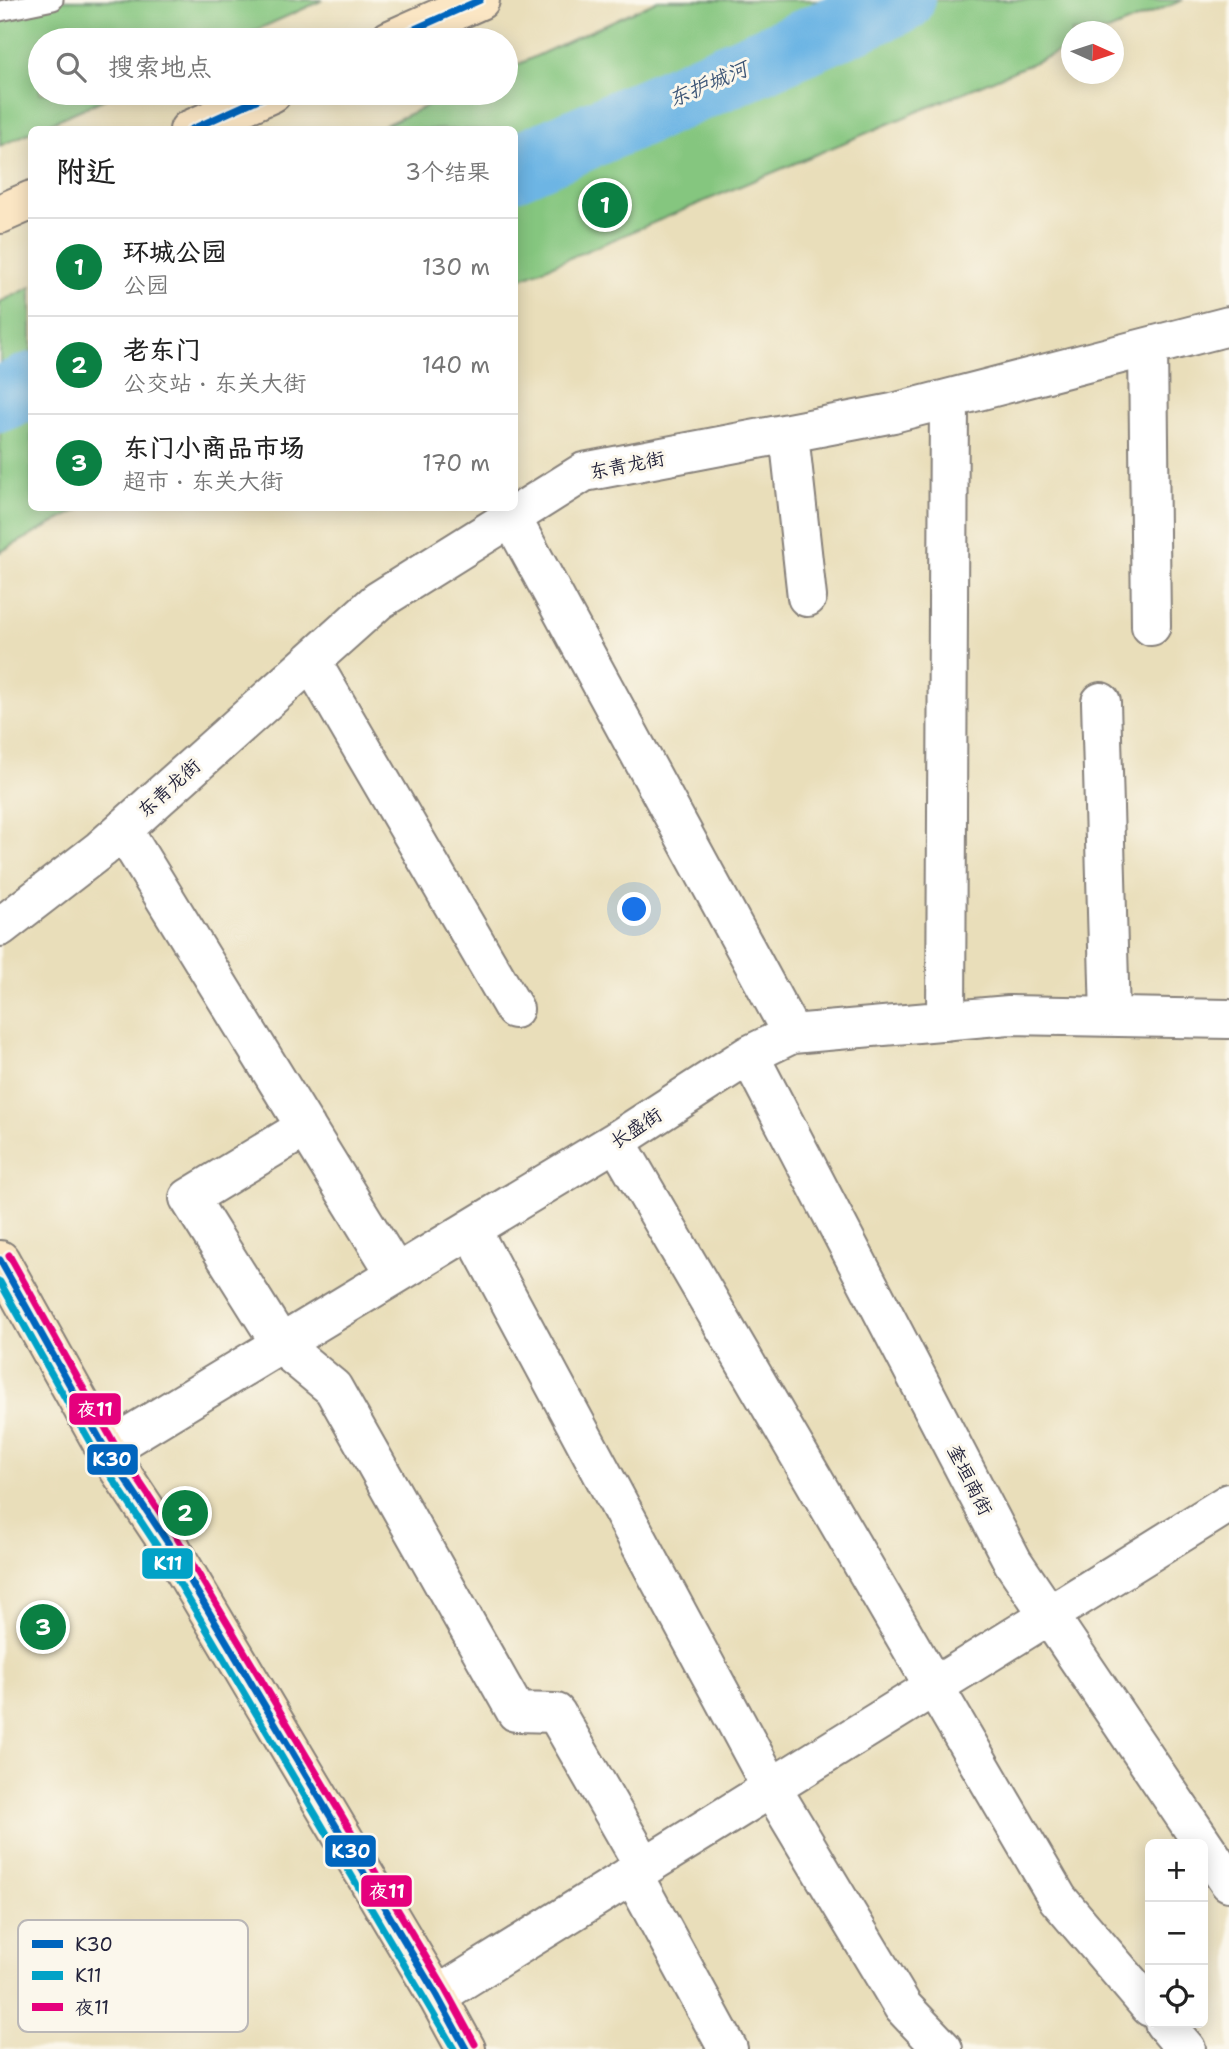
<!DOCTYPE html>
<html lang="zh">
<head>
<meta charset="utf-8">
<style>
	body { margin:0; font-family:"Shantell Sans","LXGW WenKai TC",sans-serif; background:#f6f6f6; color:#222 }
	.controls { position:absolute; right:21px; bottom:21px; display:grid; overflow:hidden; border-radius:10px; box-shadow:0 4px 18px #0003 }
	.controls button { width:63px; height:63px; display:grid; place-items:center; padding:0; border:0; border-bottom:2px solid #e0e0e0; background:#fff; color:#222; font:35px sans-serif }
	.compass { position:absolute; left:1061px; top:21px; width:63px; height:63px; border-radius:50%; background:#fff; box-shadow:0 4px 18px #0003; rotate:93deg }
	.you { position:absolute; left:635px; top:910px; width:24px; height:24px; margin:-18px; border:5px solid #fff; border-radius:50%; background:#1a73e8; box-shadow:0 0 0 10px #1a73e833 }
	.badge { display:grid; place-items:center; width:46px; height:46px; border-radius:50%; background:#0b8043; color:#fff; font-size:23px; font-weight:700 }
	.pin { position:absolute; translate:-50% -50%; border:4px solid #fff; box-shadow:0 2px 7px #0006 }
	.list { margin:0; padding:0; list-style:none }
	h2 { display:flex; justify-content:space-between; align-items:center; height:91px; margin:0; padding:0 28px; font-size:30px }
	h2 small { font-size:23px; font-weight:400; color:#767676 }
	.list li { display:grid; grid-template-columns:46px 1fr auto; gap:21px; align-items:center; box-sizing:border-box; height:98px; padding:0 28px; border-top:2px solid #e0e0e0 }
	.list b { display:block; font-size:26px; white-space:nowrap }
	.list p { margin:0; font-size:23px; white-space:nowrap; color:#767676 }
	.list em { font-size:23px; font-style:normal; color:#767676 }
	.icon { flex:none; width:38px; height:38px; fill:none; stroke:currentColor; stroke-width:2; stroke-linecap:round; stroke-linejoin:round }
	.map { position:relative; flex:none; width:1229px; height:2049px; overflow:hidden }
	.search { position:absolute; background:#fff; box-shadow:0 4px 18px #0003; left:28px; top:28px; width:490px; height:77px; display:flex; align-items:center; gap:18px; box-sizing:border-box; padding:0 24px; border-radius:38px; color:#767676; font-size:26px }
	.panel { position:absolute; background:#fff; box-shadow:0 4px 18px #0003; left:28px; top:126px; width:490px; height:385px; border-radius:10px }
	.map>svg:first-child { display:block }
	.green { fill:#85c67f; stroke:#54745d; stroke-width:2 }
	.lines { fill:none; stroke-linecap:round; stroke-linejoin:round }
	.river { stroke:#6db5e4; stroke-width:66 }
	.service-casing { stroke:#86807a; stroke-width:23 }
	.minor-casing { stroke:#86807a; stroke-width:42 }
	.secondary-casing { stroke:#86807a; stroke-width:42 }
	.service { stroke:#fff; stroke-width:19 }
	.minor { stroke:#fff; stroke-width:38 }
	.secondary { stroke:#fbe6c4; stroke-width:38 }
	.bus-1-casing { stroke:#fbf7ec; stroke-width:12 }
	.bus-2-casing { stroke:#fbf7ec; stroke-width:12 }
	.bus-3-casing { stroke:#fbf7ec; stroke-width:12 }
	.bus-1 { stroke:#0065bd; stroke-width:7 }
	.bus-2 { stroke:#02a2c7; stroke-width:7 }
	.bus-3 { stroke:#e5007d; stroke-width:7 }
	.labels { text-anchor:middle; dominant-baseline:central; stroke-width:6; stroke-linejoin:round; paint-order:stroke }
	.street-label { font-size:19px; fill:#22223b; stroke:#fbf7ec }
	.water-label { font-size:21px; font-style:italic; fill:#3c5576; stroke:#fbf7ec }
	.key { fill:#fbf7ec; stroke:#bab7b7; stroke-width:2 }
	.key-label { font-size:19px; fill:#22223b }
	.line-badge { stroke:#fbf7ec; stroke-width:2.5 }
	.badge-label { font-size:19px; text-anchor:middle; font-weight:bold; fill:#fff }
</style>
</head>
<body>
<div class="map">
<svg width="1229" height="2049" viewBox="0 0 1229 2049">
	<rect width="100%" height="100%" fill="#fbf7ec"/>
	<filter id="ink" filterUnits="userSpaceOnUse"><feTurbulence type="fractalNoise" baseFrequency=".0143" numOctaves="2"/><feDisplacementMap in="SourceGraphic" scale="14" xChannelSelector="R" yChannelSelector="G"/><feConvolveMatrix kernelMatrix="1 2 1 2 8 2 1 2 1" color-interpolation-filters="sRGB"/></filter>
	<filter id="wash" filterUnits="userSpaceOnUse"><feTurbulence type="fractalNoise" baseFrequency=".00686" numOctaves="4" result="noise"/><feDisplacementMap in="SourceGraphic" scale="28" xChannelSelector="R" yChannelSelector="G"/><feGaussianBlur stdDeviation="1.57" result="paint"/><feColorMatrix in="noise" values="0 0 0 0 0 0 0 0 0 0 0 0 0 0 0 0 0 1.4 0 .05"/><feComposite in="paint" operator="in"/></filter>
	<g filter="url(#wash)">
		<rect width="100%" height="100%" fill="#e9deba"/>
		<!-- green -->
		<path class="green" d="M0,0H323L234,40H40V93H118L37,129L32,130L31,132L0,146Z
			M658,0H1183L1108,31L1072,32L1071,47L515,281L514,130L376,129L456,93H506V70Z
			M31,287L32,508H82L0,552V302Z"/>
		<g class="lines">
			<!-- river -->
			<path class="river" d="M514,168L902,0
				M0,399L32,385"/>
		</g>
	</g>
	<g filter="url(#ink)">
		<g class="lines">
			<!-- service casing -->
			<g class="service-casing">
				<path id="service" d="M0,11L53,0"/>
			</g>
			<!-- minor casing -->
			<g class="minor-casing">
				<path id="minor" d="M1148,347L1151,626
					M789,434L807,597
					M511,517L792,1034
					M311,661L514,1009
					M1101,702L1110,1017
					M123,830L396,1274
					M0,927L101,849L378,601L584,472L893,413L1229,326
					M946,1021L949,399
					M749,1055L1013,1562L1229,1882
					M306,1127L189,1198L282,1346L333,1388L516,1712L556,1713L644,1866
					M616,1141L1058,1899L1150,2007
					M471,1229L771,1787L903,2007L943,2049
					M106,1450L616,1141L749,1055L792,1034L1009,1015L1229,1019
					M632,1873L728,2049
					M437,1996L1229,1503
					M1164,2023L1186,2049"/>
			</g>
			<!-- secondary casing -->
			<g class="secondary-casing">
				<path id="secondary" d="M390,40L480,0
					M189,130L272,93
					M0,214L32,200
					M0,1260L106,1450L168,1543L437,1996L466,2049"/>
			</g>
			<!-- service -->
			<use href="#service" class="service"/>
			<!-- minor -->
			<use href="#minor" class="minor"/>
			<!-- secondary -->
			<use href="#secondary" class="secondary"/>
			<!-- bus-1 casing -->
			<g class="bus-1-casing">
				<path id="bus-1" d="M390,40L480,0
					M190,130L272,93
					M0,1260L106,1450L168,1543L437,1996L466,2049"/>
			</g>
			<!-- bus-2 casing -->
			<g class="bus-2-casing">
				<path id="bus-2" d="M0,1282L97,1455L159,1549L454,2049"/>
			</g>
			<!-- bus-3 casing -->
			<g class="bus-3-casing">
				<path id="bus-3" d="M9,1255L115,1445L177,1538L446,1991L475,2044"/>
			</g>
			<!-- bus-1 -->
			<use href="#bus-1" class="bus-1"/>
			<!-- bus-2 -->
			<use href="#bus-2" class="bus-2"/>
			<!-- bus-3 -->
			<use href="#bus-3" class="bus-3"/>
		</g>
	</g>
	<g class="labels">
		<!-- street labels -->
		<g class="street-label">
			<text transform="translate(627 465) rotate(-11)">东青龙街</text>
			<text transform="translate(169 788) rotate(-42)">东青龙街</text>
			<text transform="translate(636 1128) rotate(-33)">长盛街</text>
			<text transform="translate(970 1480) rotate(63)">奎垣南街</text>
		</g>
		<!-- water labels -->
		<g class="water-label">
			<text transform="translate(708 84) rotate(-23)">东护城河</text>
		</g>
	</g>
	<!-- legend -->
	<rect x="18" y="1920" width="230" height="112" rx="10" class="key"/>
	<rect x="32" y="1940" width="31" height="8" fill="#0065bd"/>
	<rect x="32" y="1971" width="31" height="9" fill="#02a2c7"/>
	<rect x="32" y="2003" width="31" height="8" fill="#e5007d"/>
	<g class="key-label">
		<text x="75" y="1951">K30</text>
		<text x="75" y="1982">K11</text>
		<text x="75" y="2014">夜11</text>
	</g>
	<g class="line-badge">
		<rect x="68" y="1392" width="54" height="34" rx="7" fill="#e5007d"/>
		<rect x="86" y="1443" width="53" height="33" rx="7" fill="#0065bd"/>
		<rect x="141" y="1547" width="53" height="33" rx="7" fill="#02a2c7"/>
		<rect x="324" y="1834" width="53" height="34" rx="7" fill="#0065bd"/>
		<rect x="360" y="1874" width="53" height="34" rx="7" fill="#e5007d"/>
	</g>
	<g class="badge-label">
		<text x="95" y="1416">夜11</text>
		<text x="112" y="1466">K30</text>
		<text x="168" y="1570">K11</text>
		<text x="351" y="1858">K30</text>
		<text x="387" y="1898">夜11</text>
	</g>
</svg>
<div class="controls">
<button>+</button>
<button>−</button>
<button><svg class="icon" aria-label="locate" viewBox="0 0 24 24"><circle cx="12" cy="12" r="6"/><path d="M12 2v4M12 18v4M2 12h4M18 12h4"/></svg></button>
</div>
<svg class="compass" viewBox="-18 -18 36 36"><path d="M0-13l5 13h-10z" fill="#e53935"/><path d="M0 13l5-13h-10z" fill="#767676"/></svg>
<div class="you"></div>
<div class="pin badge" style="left:605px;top:205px">1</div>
<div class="pin badge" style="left:185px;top:1513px">2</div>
<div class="pin badge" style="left:43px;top:1627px">3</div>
<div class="search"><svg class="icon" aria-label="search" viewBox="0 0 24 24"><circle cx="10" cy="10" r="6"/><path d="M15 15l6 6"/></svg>搜索地点</div>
<section class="panel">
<h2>附近<small>3个结果</small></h2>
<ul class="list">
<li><span class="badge">1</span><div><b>环城公园</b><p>公园</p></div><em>130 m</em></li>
<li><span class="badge">2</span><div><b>老东门</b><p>公交站 · 东关大街</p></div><em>140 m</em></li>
<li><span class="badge">3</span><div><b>东门小商品市场</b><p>超市 · 东关大街</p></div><em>170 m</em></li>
</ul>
</section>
</div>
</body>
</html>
